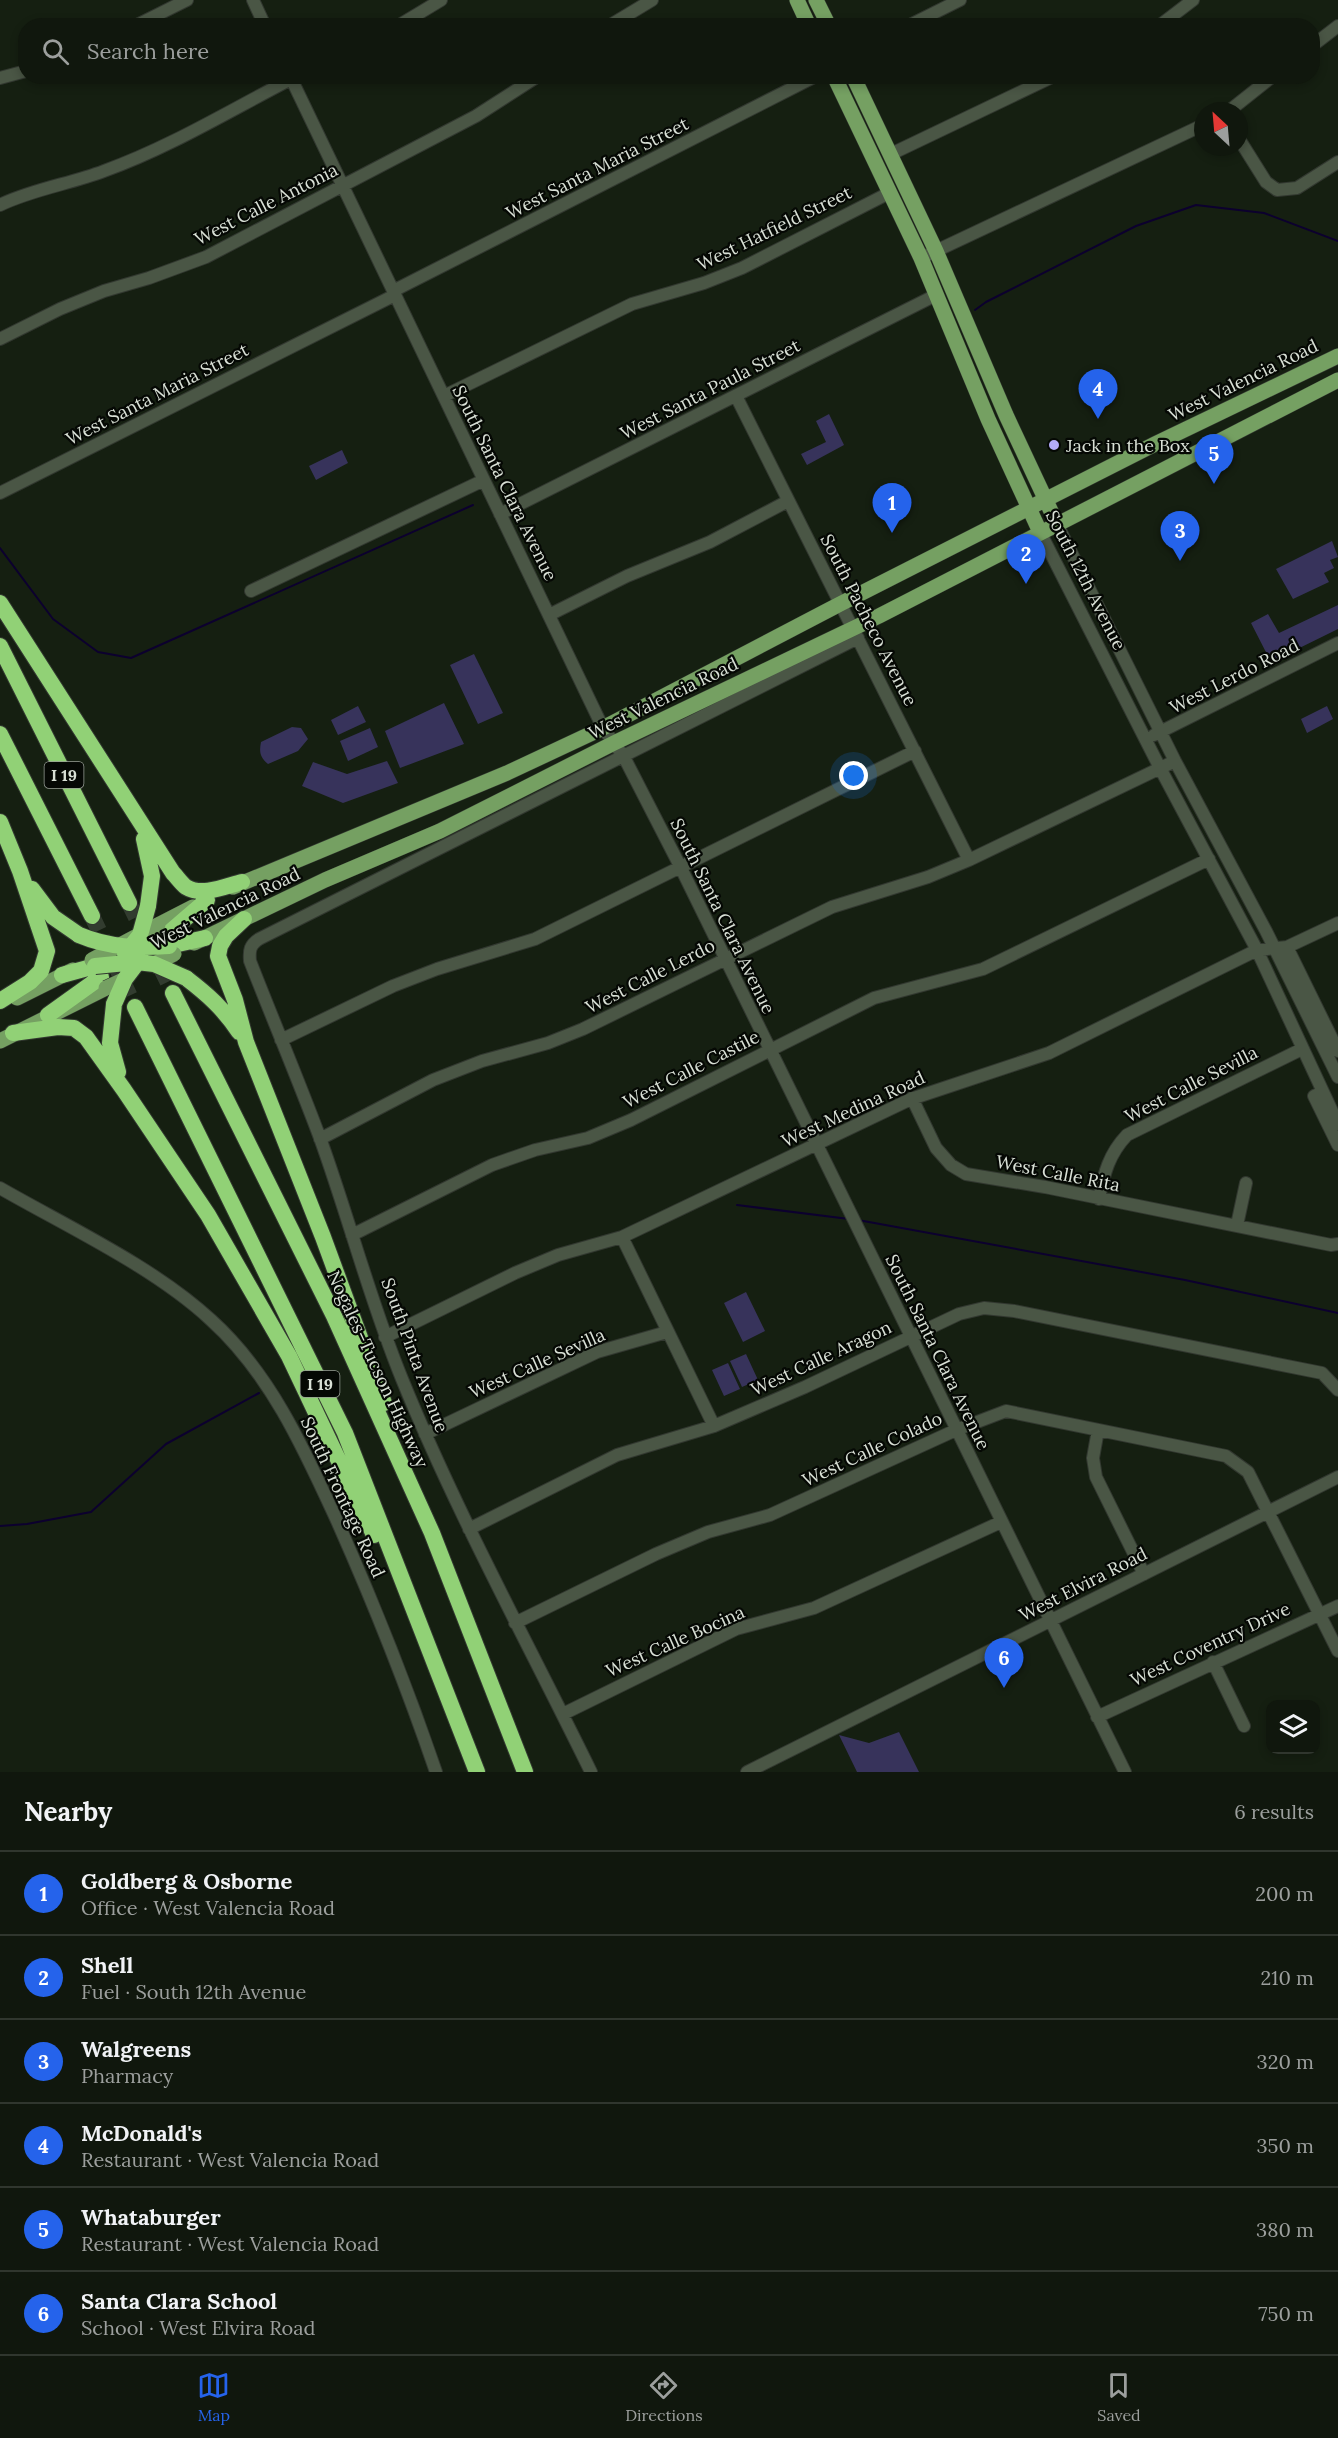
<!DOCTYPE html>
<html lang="en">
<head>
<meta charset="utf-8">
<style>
	body { margin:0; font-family:Lora,serif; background:#192016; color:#f1f3f6 }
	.controls { position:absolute; right:18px; bottom:18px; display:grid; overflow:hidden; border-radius:12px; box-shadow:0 3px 9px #0003 }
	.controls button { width:54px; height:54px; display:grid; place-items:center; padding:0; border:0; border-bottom:2px solid #30362e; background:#10170d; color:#f1f3f6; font:30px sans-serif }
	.compass { position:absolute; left:1194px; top:102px; width:54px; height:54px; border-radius:50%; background:#10170d; box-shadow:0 3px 9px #0003; rotate:334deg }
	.you { position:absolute; left:854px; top:776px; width:21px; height:21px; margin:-15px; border:4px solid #fff; border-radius:50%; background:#1a73e8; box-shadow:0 0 0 9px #1a73e833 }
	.badge { display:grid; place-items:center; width:39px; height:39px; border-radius:50%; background:#2563eb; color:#fff; font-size:20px; font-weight:700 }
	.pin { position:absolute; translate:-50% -50px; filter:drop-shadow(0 2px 3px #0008) }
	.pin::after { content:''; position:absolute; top:32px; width:21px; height:18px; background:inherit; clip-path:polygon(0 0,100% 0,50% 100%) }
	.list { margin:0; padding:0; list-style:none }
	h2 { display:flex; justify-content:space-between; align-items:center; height:78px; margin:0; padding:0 24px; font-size:26px }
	h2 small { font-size:20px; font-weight:400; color:#9c9f9d }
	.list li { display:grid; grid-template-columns:39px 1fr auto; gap:18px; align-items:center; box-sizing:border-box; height:84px; padding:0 24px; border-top:2px solid #30362e }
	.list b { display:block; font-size:22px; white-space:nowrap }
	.list p { margin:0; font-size:20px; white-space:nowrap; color:#9c9f9d }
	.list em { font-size:20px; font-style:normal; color:#9c9f9d }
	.icon { flex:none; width:33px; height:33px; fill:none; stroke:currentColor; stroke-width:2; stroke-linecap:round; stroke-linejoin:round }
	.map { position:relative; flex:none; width:1338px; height:1772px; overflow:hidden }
	.search { position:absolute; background:#10170d; box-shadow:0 3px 9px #0003; left:18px; right:18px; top:18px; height:66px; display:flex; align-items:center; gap:15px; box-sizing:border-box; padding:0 21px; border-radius:24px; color:#9c9f9d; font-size:22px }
	.sheet { height:582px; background:#10170d }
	nav { display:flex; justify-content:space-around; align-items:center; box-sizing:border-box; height:84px; border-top:2px solid #30362e; background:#10170d; font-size:16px; color:#9c9f9d }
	nav a { display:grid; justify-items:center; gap:3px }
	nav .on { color:#2563eb }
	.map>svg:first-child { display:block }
	.green { fill:#37335b }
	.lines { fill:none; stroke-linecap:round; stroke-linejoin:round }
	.stream { stroke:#0c002e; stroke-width:2 }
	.highway-tunnel { stroke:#323c2f; stroke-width:16; stroke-dasharray:16 8; stroke-linecap:butt }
	.minor-casing { stroke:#323830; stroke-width:14 }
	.major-casing { stroke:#323830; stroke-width:16 }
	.highway-casing { stroke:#323830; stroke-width:18 }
	.minor { stroke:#4a5645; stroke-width:12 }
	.major { stroke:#75a062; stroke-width:15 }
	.highway { stroke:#91d176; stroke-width:16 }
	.major-bridge-casing { stroke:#323830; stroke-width:16; stroke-linecap:butt }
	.highway-bridge-casing { stroke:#323830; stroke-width:18; stroke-linecap:butt }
	.major-bridge { stroke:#75a062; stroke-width:15 }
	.highway-bridge { stroke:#91d176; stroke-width:16 }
	.poi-dot { fill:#b3acf9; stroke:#050804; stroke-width:2 }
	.labels { text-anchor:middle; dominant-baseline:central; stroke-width:4.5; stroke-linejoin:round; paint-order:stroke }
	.shield { fill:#050804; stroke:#999f97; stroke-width:1.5 }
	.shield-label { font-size:16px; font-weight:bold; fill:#d9e0d6 }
	.street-label { font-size:18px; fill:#d9e0d6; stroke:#050804 }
	.poi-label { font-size:18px; fill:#d9e0d6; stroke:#050804; text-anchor:start }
</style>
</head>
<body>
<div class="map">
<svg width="1338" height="1772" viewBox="0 0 1338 1772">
	<rect width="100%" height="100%" fill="#151f11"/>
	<!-- green -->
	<path class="green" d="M829,414L844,445L807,465L801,454L826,442L816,421Z
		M342,450L348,463L316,480L309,466Z
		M1332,541L1338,557L1330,560L1334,568L1324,573L1329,582L1293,599L1276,569Z
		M1338,605V629L1271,662L1251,623L1268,614L1279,633Z
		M474,654L503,713L478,724L450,665Z
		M444,703L464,744L400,768L385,731Z
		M358,706L366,722L338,735L331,720Z
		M1327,706L1333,719L1307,733L1301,719Z
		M292,727L301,728L308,739L298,751L268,764C260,757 259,752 261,742Z
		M370,728L378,747L348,761L340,741Z
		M387,761L398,783L343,803L302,786L313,762L347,774Z
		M746,1292L765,1331L743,1342L724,1303Z
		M746,1354L758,1380L742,1387L730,1361Z
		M728,1363L740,1389L724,1396L712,1370Z
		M899,1732L919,1772H857L839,1735L869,1743Z"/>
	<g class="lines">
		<!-- stream -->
		<path class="stream" d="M975,310L986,302L1136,226L1196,205L1264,213L1338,241
			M0,548L53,619L98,652L131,658L473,505
			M737,1205L849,1219
			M858,1220L1185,1280L1338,1313
			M0,1526L27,1524L91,1512L166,1444L259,1393"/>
		<!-- highway-tunnel -->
		<path class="highway-tunnel" d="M129,903L173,993
			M92,916L135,1007"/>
		<!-- minor casing -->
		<g class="minor-casing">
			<path id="minor" d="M253,0L265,26
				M135,26L187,0
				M398,26L441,0
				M609,26L652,0
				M908,26L960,0
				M1159,26L1193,0
				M1312,46L1338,26
				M290,76L603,728L624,757L680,866L1125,1772
				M0,78L26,71
				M1229,111L1273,76
				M1239,139L1266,182L1277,190L1297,188L1338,162
				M891,154L1054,76
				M0,205C33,189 70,184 104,171C171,147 234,108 297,76
				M921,258L1203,125
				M393,291L816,76
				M0,339L60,309L104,291L149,278L206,257L476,116L538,76
				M444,396L632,304L704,283L742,268L889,193
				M736,396L969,860
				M0,493L395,295
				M500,514L936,295
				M1057,524L1175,761L1266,931L1338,1077
				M1040,532L1160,768L1257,950L1338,1124
				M251,591L484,480
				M549,615L627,576L710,542L788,501
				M1154,735L1338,643
				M1287,947L1338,1051
				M281,1040L393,986L437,969L535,939L915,751
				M1322,1092L1314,1096L1338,1145
				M912,1098L936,1148L951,1165L966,1174L1045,1187L1331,1245L1338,1244
				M320,1139L433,1080L482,1061L548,1043L583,1029L832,907L928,877L969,860L1175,761
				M0,1188C68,1227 154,1267 211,1320C271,1374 305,1451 338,1523C374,1604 407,1687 436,1772
				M1099,1199C1104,1173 1109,1154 1127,1135L1302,1049
				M1237,1225L1246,1183
				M352,1235L492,1165L535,1150L588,1138L631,1120L874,998L983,969L1209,859
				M622,1237L714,1426
				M385,1337L515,1273L558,1255L622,1237L911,1099L1049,1053L1257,950L1287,947L1338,923
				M1098,1430L1093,1458L1096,1477L1144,1574
				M425,1434L597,1352L667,1332
				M469,1529L617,1455L714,1426L805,1387L959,1314L984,1308L1014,1311L1322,1373L1338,1390
				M515,1623L656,1554L708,1532L770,1515L956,1430L1006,1411L1226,1456L1248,1472L1338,1651
				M1213,1662L1244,1726
				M563,1714L736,1629L814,1608L1001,1522
				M1097,1717L1338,1606
				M591,1772C527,1641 457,1514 402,1379C370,1301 349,1218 320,1138C298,1079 273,1020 250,961C249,950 250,945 259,939L858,638
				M747,1772L1338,1477"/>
		</g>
		<!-- major casing -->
		<g class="major-casing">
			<path id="major" d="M797,0L809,26
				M816,0L829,26
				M834,76L921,258L988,419L1040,532
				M853,76L936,251L1006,415L1057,524
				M233,887L507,773L603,728L840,604L1155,444L1338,356
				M158,925L193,907
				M194,943L325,880L440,831L614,743L879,616L1338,380
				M17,998L73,970
				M0,1041L106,988"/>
		</g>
		<!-- highway casing -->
		<g class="highway-casing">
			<path id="highway" d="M0,603L173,873C177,877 181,883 186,887C202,897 226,886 242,882
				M0,646L129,903
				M0,734L92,916
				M0,822L20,871L47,951L41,971L30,982L0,1001
				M144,839L152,876L148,906
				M32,889L53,917L79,935
				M244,919L226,936L220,946L218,956L235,1000L246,1042L323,1237L384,1403
				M164,937L207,900
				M169,946L205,938
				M62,975L95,966
				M186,978C207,994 224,1009 239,1032
				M173,993L334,1316L432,1533L525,1772
				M114,1004L110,1043L118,1072
				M135,1007L345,1433L477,1772
				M48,1015L101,977
				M13,1033L58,1027L74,1028L86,1037L124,1090L208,1215L289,1356L374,1535"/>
		</g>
		<!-- minor -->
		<use href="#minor" class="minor"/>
		<!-- major -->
		<use href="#major" class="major"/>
		<!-- highway -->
		<use href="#highway" class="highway"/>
		<!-- major-bridge casing -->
		<g class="major-bridge-casing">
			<path id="major-bridge" d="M92,960L158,925
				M154,964L174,954
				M106,988L125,979"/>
		</g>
		<!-- highway-bridge casing -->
		<g class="highway-bridge-casing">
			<path id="highway-bridge" d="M79,935C110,948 137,948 169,946
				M125,954L140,935L148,906
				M95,966L137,962L154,964L186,978
				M114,1004L125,979L141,958"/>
		</g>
		<!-- major-bridge -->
		<use href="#major-bridge" class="major-bridge"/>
		<!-- highway-bridge -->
		<use href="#highway-bridge" class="highway-bridge"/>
	</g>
	<!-- markers -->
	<circle class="poi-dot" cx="1054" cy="445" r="6"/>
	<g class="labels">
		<!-- shield labels -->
		<g class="shield">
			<rect x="44.5" y="762" width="39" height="26" rx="4.5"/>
			<rect x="300.5" y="1371" width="39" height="26" rx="4.5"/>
		</g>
		<g class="shield-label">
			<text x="64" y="775">I 19</text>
			<text x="320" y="1384">I 19</text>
		</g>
		<!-- street labels -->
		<g class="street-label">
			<text transform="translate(597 168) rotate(-27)">West Santa Maria Street</text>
			<text transform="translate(266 204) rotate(-27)">West Calle Antonia</text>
			<text transform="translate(774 228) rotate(-26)">West Hatfield Street</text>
			<text transform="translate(1243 380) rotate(-26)">West Valencia Road</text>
			<text transform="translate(710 389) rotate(-27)">West Santa Paula Street</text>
			<text transform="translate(157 394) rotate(-27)">West Santa Maria Street</text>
			<text transform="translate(505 483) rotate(64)">South Santa Clara Avenue</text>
			<text transform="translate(1086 580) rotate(63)">South 12th Avenue</text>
			<text transform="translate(869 620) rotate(63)">South Pacheco Avenue</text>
			<text transform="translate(1234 676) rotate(-27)">West Lerdo Road</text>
			<text transform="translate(663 698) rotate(-26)">West Valencia Road</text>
			<text transform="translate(225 908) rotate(-26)">West Valencia Road</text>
			<text transform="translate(723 916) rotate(64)">South Santa Clara Avenue</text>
			<text transform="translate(650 976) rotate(-27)">West Calle Lerdo</text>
			<text transform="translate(691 1069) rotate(-27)">West Calle Castile</text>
			<text transform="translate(1191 1084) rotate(-27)">West Calle Sevilla</text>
			<text transform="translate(853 1109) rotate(-25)">West Medina Road</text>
			<text transform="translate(1058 1173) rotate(11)">West Calle Rita</text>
			<text transform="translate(938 1352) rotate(64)">South Santa Clara Avenue</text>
			<text transform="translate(415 1355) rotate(70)">South Pinta Avenue</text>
			<text transform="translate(821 1358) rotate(-25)">West Calle Aragon</text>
			<text transform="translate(537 1363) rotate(-24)">West Calle Sevilla</text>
			<text transform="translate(378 1369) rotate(65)">Nogales–Tucson Highway</text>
			<text transform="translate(872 1449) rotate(-25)">West Calle Colado</text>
			<text transform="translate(343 1497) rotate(65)">South Frontage Road</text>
			<text transform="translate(1083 1584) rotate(-27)">West Elvira Road</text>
			<text transform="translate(675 1641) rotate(-24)">West Calle Bocina</text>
			<text transform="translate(1210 1644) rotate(-25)">West Coventry Drive</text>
		</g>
		<!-- poi labels -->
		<g class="poi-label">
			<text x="1066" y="445">Jack in the Box</text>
		</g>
	</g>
</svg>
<div class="controls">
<button><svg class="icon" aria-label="layers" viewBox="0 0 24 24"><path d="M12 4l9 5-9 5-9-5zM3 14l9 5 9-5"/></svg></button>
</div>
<svg class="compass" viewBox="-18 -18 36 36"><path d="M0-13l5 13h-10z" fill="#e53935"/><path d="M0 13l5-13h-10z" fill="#9c9f9d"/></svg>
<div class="you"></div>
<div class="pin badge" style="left:892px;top:533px">1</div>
<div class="pin badge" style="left:1026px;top:584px">2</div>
<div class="pin badge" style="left:1180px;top:561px">3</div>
<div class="pin badge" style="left:1098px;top:419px">4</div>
<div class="pin badge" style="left:1214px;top:484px">5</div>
<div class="pin badge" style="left:1004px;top:1688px">6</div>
<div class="search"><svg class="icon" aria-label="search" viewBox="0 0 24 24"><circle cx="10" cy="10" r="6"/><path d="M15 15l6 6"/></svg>Search here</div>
</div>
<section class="sheet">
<h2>Nearby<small>6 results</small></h2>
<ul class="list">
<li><span class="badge">1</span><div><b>Goldberg &amp; Osborne</b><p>Office · West Valencia Road</p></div><em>200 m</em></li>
<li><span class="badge">2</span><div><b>Shell</b><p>Fuel · South 12th Avenue</p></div><em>210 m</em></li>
<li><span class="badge">3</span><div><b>Walgreens</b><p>Pharmacy</p></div><em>320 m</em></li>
<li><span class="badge">4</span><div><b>McDonald's</b><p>Restaurant · West Valencia Road</p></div><em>350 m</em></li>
<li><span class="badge">5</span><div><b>Whataburger</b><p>Restaurant · West Valencia Road</p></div><em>380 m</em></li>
<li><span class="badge">6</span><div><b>Santa Clara School</b><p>School · West Elvira Road</p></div><em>750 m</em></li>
</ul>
</section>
<nav>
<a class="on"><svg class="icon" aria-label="map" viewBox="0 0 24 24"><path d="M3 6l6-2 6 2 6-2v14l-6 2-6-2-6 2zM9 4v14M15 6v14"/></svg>Map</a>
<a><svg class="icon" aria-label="directions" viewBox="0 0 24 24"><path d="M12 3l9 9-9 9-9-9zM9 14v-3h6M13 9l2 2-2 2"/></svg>Directions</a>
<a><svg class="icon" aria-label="saved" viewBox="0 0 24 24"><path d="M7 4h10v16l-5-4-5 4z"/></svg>Saved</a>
</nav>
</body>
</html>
